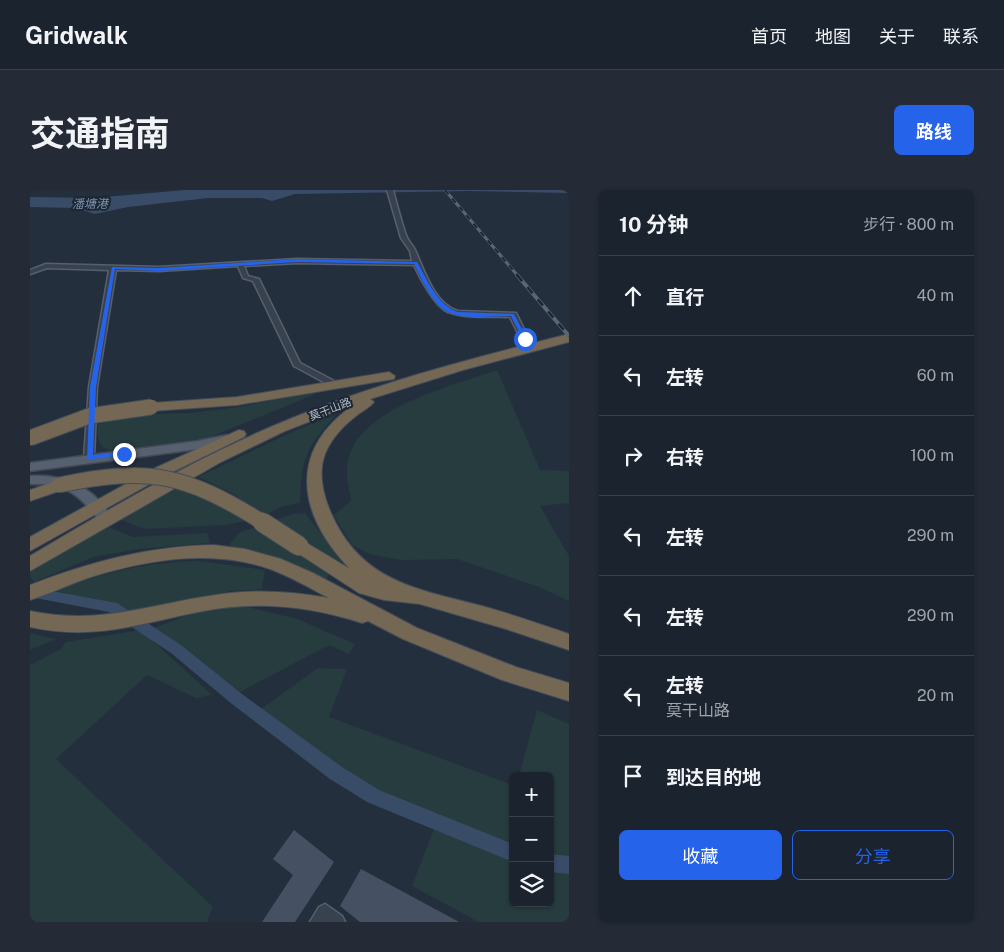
<!DOCTYPE html>
<html lang="zh">
<head>
<meta charset="utf-8">
<style>
	body { margin:0; font-family:"Public Sans","Noto Sans SC",sans-serif; background:#242b36; color:#f1f3f6 }
	.controls { position:absolute; right:15px; bottom:15px; display:grid; overflow:hidden; border-radius:8px; box-shadow:0 1px 4px #0004 }
	.controls button { width:45px; height:45px; display:grid; place-items:center; padding:0; border:0; border-bottom:1px solid #39404a; background:#1b232e; color:#f1f3f6; font:25px sans-serif }
	.stop { position:absolute; width:15px; height:15px; margin:-11px; border:4px solid #2563eb; border-radius:50%; background:#fff }
	.stop.end { background:#2563eb; border-color:#fff; box-shadow:0 1px 5px #0008 }
	.list { margin:0; padding:0; list-style:none }
	h2 { display:flex; justify-content:space-between; align-items:center; height:65px; margin:0; padding:0 20px; font-size:21px }
	h2 small { font-size:16px; font-weight:400; color:#a0a4aa }
	.list li { display:grid; grid-template-columns:32px 1fr auto; gap:15px; align-items:center; box-sizing:border-box; height:80px; padding:0 20px; border-top:1px solid #39404a }
	.list b { display:block; font-size:19px; white-space:nowrap }
	.list p { margin:0; font-size:16px; white-space:nowrap; color:#a0a4aa }
	.list em { font-size:16px; font-style:normal; color:#a0a4aa }
	.actions { display:flex; gap:10px; padding:15px 20px }
	.actions a { flex:1; padding:11px 0; border:1px solid #2563eb; border-radius:8px; text-align:center; font-size:18px; color:#2563eb }
	.actions .main { background:#2563eb; color:#fff }
	.icon { flex:none; width:28px; height:28px; fill:none; stroke:currentColor; stroke-width:2; stroke-linecap:round; stroke-linejoin:round }
	.map { position:relative; flex:none; width:539px; height:732px; overflow:hidden; border-radius:8px }
	header { display:flex; align-items:center; gap:30px; box-sizing:border-box; height:70px; padding:0 25px; background:#1b232e; border-bottom:1px solid #39404a }
	header strong { font-size:24px }
	nav { display:flex; gap:28px; margin-inline-start:auto; font-size:18px }
	.intro { display:flex; align-items:center; justify-content:space-between; box-sizing:border-box; height:120px; padding:0 30px }
	h1 { margin:0; font-size:35px }
	.button { padding:12px 22px; border-radius:8px; background:#2563eb; color:#fff; font-size:18px; font-weight:700 }
	main { display:flex; gap:30px; padding:0 30px }
	aside { flex:1; background:#1b232e; border-radius:8px; box-shadow:0 1px 4px #0004 }
	.map>svg:first-child { display:block }
	.green { fill:#263c3f }
	.water { fill:#394c67 }
	.lines { fill:none; stroke-linecap:round; stroke-linejoin:round }
	.canal { fill:#394c67; fill-rule:evenodd }
	.building { fill:#455162 }
	.minor-casing { stroke:#565f6c; stroke-width:3 }
	.major-casing { stroke:#414a57; stroke-width:3 }
	.highway-casing { stroke:#434c59; stroke-width:2 }
	.minor { fill:#38414e; fill-rule:evenodd }
	.major { fill:#56606e; fill-rule:evenodd }
	.highway { fill:#746855; fill-rule:evenodd }
	.rail-far1-casing { stroke:#5a6575; stroke-width:3 }
	.rail-casing { stroke:#5a6575; stroke-width:4 }
	.rail-far1 { stroke:#1d2633; stroke-width:2; stroke-dasharray:5.5; stroke-linecap:butt }
	.rail { stroke:#1d2633; stroke-width:2.5; stroke-dasharray:8; stroke-linecap:butt }
	.highway-bridge-far1-casing { stroke:#434c59; stroke-width:17; stroke-linecap:butt }
	.highway-bridge-casing { stroke:#434c59; stroke-width:21; stroke-linecap:butt }
	.highway-bridge-far1 { stroke:#746855; stroke-width:15 }
	.highway-bridge { stroke:#746855; stroke-width:19 }
	.route { fill:#2563eb }
	.labels { text-anchor:middle; dominant-baseline:central; stroke-width:4; stroke-linejoin:round; paint-order:stroke }
	.far-street-label { font-size:11px; fill:#b4bcc9; stroke:#1d2633 }
	.far-water-label { font-size:12px; font-style:italic; fill:#7c92b1; stroke:#1d2633 }
</style>
</head>
<body>
<header>
<strong>Gridwalk</strong>
<nav><a>首页</a><a>地图</a><a>关于</a><a>联系</a></nav>
</header>
<div class="intro"><h1>交通指南</h1><a class="button">路线</a></div>
<main>
<div class="map">
<svg width="539" height="732" viewBox="0 0 539 732">
	<rect width="100%" height="100%" fill="#242f3e"/>
	<!-- green -->
	<path class="green" d="M467,180L510,280L539,281V313L510,316L539,366V411L509,397L427,369L373,370L342,365L322,355L304,325L321,311C320,301 316,290 317,280C317,220 423,196 467,180Z
		M282,203L283,205L178,248L83,261C67,258 67,248 68,233L116,224L160,223L209,217Z
		M306,225C276,257 271,269 270,313L253,316L235,325L200,302L168,287L268,239Z
		M151,297L202,322L215,331L195,335L114,339L89,329Z
		M275,323L312,371L309,374L245,330L263,324Z
		M76,336L103,347L177,343L180,353L109,359L63,367L4,392L0,387V381Z
		M227,337L299,383L297,390L270,376L199,355L210,342Z
		M169,371L235,380L232,399L201,401L105,422L25,401C75,382 116,372 169,371Z
		M205,414L267,429L325,454L319,464L299,455L210,502L124,438L168,421Z
		M111,440L182,505L166,508L117,485L26,569L183,717L177,732H0V475L31,459L36,452Z
		M0,443L26,449L0,460Z
		M288,478L317,479L299,527L483,595V713H520V586H489L507,520L539,534V732H449L382,696L410,624L358,607L282,559L231,519Z"/>
	<!-- water -->
	<path class="water" d="M155,0H539V3L439,1L265,4L242,11L232,8H178L98,17L65,24L45,18L0,17V7L64,8Z"/>
	<g class="lines">
		<!-- canal -->
		<path class="canal" d="M0,397L87,413L151,455L212,504L312,577L349,600L483,654V672L337,612L300,589L202,514L141,463L79,422L0,407Z
			M520,664L539,666V684L520,682Z"/>
	</g>
	<!-- building -->
	<path class="building" d="M264,640L304,672L265,732H232L263,685L243,669Z
		M331,679L429,732H330L310,716Z"/>
	<g class="lines">
		<!-- minor casing -->
		<g class="minor-casing">
			<path id="minor" d="M357,0H363C367,15 371,31 376,45C378,52 384,56 386,62C395,83 405,114 428,121L486,123L499,149L498,151H492L480,127C462,126 434,129 418,122C405,117 390,88 384,75L267,73L214,76L218,86L229,89L270,173L306,192V196L303,197L264,176L223,91L213,88L208,76L129,81L86,80L67,197L64,268L59,271L56,270L54,268L59,197L79,80L17,78L0,84V80L16,74L129,77L267,69L382,71L380,61L371,48Z
				M295,714L312,726L315,732H280L289,717Z"/>
		</g>
		<!-- major casing -->
		<g class="major-casing">
			<path id="major" d="M197,245L203,249L201,252L168,259L0,281V273L168,251Z
				M0,286C35,284 64,297 82,328L75,333L70,332C50,304 35,293 0,294Z"/>
		</g>
		<!-- highway casing -->
		<g class="highway-casing">
			<path id="highway" d="M539,144V152L433,180L340,209L344,212C339,218 332,221 326,226C313,236 301,249 295,264C288,283 293,305 301,323C331,392 387,399 452,416C481,424 510,434 539,444V460L476,439L390,414L354,410L329,403L263,360L260,356L263,352L269,350L275,352L320,379C267,324 257,260 325,214L255,241L191,272L0,381V366C79,319 159,272 243,236C338,195 439,169 539,144Z
				M359,182L365,186L364,189L207,215L121,221L114,217L121,213L207,207Z
				M209,240L214,241L216,244L214,247L134,286L0,361V347L123,279Z
				M29,290L35,291L37,295L35,299L0,311V300Z
				M184,355L215,359L251,369L283,383L387,438L486,477L539,493V511L472,490L373,449L338,431L332,433C287,418 239,412 192,418C122,428 73,453 0,437V421C72,436 123,413 192,404C228,399 264,402 299,408C280,398 261,387 240,379C183,359 121,369 64,386C42,393 22,403 0,410V395C60,372 119,356 184,355Z"/>
		</g>
		<!-- minor -->
		<use href="#minor" class="minor"/>
		<!-- major -->
		<use href="#major" class="major"/>
		<!-- highway -->
		<use href="#highway" class="highway"/>
		<!-- rail-far1 casing -->
		<g class="rail-far1-casing">
			<path id="rail-far1" d="M415,0L488,86"/>
		</g>
		<!-- rail casing -->
		<g class="rail-casing">
			<path id="rail" d="M487,85L539,146"/>
		</g>
		<!-- rail-far1 -->
		<use href="#rail-far1" class="rail-far1"/>
		<!-- rail -->
		<use href="#rail" class="rail"/>
		<!-- highway-bridge-far1 casing -->
		<g class="highway-bridge-far1-casing">
			<path id="highway-bridge-far1" d="M0,248L59,226L121,217
				M29,295C120,276 155,284 234,333"/>
		</g>
		<!-- highway-bridge casing -->
		<g class="highway-bridge-casing">
			<path id="highway-bridge" d="M232,332L269,356"/>
		</g>
		<!-- highway-bridge-far1 -->
		<use href="#highway-bridge-far1" class="highway-bridge-far1"/>
		<!-- highway-bridge -->
		<use href="#highway-bridge" class="highway-bridge"/>
	</g>
	<!-- route -->
	<path class="route" d="M267,69L387,72C397,89 407,115 428,122L484,124L497,149L493,150L481,126C462,126 435,130 418,122C403,115 391,88 384,74L267,72L129,81L85,79L66,197L63,265L94,262L98,264L57,270L60,197L82,77L129,78Z"/>
	<g class="labels">
		<!-- far-street labels -->
		<g class="far-street-label">
			<text transform="translate(300 219) rotate(-21)">莫干山路</text>
		</g>
		<!-- far-water labels -->
		<g class="far-water-label">
			<text transform="translate(60 14) rotate(-1)">潘塘港</text>
		</g>
	</g>
</svg>
<div class="controls">
<button>+</button>
<button>−</button>
<button><svg class="icon" aria-label="layers" viewBox="0 0 24 24"><path d="M12 4l9 5-9 5-9-5zM3 14l9 5 9-5"/></svg></button>
</div>
<div class="stop" style="left:495px;top:149px"></div>
<div class="stop end" style="left:94px;top:264px"></div>
</div>
<aside>
<h2>10 分钟<small>步行 · 800 m</small></h2>
<ul class="list">
<li><svg class="icon" aria-label="ahead" viewBox="0 0 24 24"><path d="M12 20V5M6 11l6-6 6 6"/></svg><div><b>直行</b></div><em>40 m</em></li>
<li><svg class="icon" aria-label="left" viewBox="0 0 24 24"><path d="M17 20v-9H6M10 6l-5 5 5 5"/></svg><div><b>左转</b></div><em>60 m</em></li>
<li><svg class="icon" aria-label="right" viewBox="0 0 24 24"><path d="M7 20v-9h11M14 6l5 5-5 5"/></svg><div><b>右转</b></div><em>100 m</em></li>
<li><svg class="icon" aria-label="left" viewBox="0 0 24 24"><path d="M17 20v-9H6M10 6l-5 5 5 5"/></svg><div><b>左转</b></div><em>290 m</em></li>
<li><svg class="icon" aria-label="left" viewBox="0 0 24 24"><path d="M17 20v-9H6M10 6l-5 5 5 5"/></svg><div><b>左转</b></div><em>290 m</em></li>
<li><svg class="icon" aria-label="left" viewBox="0 0 24 24"><path d="M17 20v-9H6M10 6l-5 5 5 5"/></svg><div><b>左转</b><p>莫干山路</p></div><em>20 m</em></li>
<li><svg class="icon" aria-label="arrive" viewBox="0 0 24 24"><path d="M6 21V4h12l-3 4 3 4H6"/></svg><div><b>到达目的地</b></div></li>
</ul>
<div class="actions"><a class="main">收藏</a><a>分享</a></div>
</aside>
</main>
</body>
</html>
